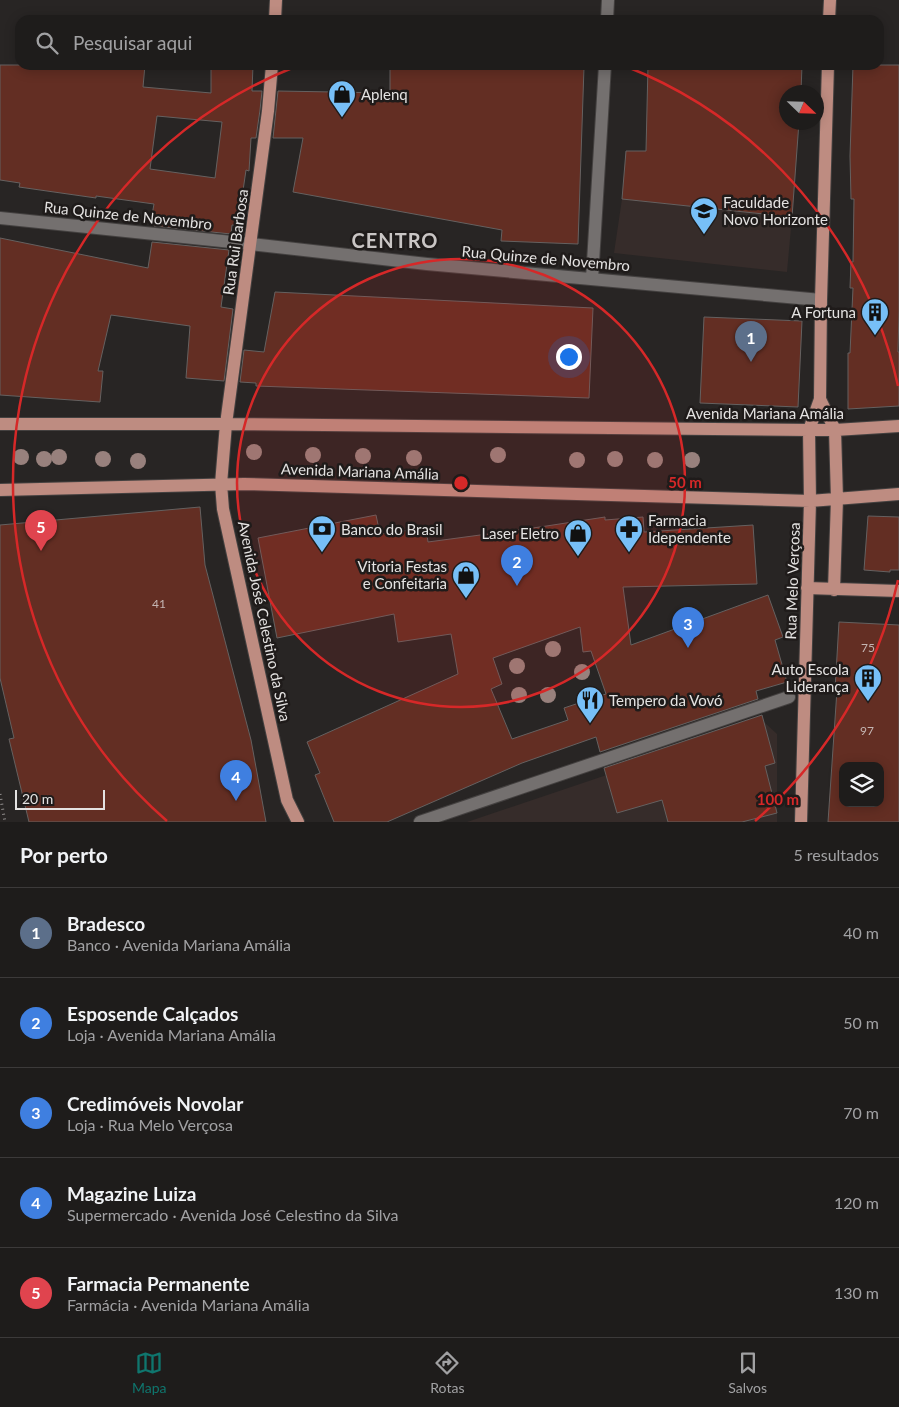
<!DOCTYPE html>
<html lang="pt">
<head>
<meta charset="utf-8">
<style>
	body { margin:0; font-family:Lato,sans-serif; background:#262524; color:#f1f3f6 }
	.controls { position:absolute; right:15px; bottom:15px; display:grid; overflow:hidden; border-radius:10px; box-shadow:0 2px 12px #0003 }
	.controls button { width:45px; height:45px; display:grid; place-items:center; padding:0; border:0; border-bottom:1px solid #3c3a3a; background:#1e1c1b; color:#f1f3f6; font:25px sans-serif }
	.compass { position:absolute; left:779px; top:85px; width:45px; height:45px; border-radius:50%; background:#1e1c1b; box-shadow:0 2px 12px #0003; rotate:113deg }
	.scale { position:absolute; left:15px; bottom:12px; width:90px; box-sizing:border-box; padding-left:5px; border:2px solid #e4e2e1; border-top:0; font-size:14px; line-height:18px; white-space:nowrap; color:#e4e2e1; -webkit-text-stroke:4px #1f1b1a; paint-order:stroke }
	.you { position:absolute; left:568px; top:356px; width:18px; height:18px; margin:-12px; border:4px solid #fff; border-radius:50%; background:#1a73e8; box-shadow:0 0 0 8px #1a73e833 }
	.badge { display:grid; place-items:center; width:32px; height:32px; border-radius:50%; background:#0f766e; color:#fff; font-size:16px; font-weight:700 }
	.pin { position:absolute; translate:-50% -41px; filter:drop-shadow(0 1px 2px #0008) }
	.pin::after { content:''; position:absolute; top:26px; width:18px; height:15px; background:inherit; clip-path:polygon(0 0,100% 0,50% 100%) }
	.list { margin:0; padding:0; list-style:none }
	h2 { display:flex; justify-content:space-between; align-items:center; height:65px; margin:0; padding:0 20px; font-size:21px }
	h2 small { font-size:16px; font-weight:400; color:#a1a1a3 }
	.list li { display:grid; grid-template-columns:32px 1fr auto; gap:15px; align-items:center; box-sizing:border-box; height:90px; padding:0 20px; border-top:1px solid #3c3a3a }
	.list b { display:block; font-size:19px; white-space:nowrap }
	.list p { margin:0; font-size:16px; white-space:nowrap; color:#a1a1a3 }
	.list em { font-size:16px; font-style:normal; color:#a1a1a3 }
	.icon { flex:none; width:28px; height:28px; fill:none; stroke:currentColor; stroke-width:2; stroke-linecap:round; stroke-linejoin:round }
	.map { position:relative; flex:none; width:899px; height:822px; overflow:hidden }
	.search { position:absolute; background:#1e1c1b; box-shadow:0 2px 12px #0003; left:15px; right:15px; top:15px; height:55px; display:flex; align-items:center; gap:12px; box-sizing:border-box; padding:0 18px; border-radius:15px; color:#a1a1a3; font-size:19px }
	.sheet { height:515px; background:#1e1c1b }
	nav { display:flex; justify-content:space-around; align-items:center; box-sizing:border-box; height:70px; border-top:1px solid #3c3a3a; background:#1e1c1b; font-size:14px; color:#a1a1a3 }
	nav a { display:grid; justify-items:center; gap:2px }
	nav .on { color:#0f766e }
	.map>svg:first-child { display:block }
	.built { fill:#362c2a }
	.building { fill:#632e23; stroke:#656160; fill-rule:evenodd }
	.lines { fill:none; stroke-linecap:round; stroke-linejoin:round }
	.minor-casing { stroke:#444140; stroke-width:14 }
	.major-casing { stroke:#444140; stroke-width:14 }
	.path { stroke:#8f8c8b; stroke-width:3; stroke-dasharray:1 4; stroke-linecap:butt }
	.minor { stroke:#74706f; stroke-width:12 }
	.major { stroke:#be8c81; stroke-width:12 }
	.tree { fill:#98817d }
	.ring { fill:none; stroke:#d62828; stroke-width:2.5 }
	.labels { text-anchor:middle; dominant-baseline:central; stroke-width:5; stroke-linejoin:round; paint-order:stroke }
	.number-label { font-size:12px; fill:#c4b5b2 }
	.poi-label { font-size:15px; fill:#e4e2e1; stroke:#1f1b1a; text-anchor:start }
	.street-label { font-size:15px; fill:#e4e2e1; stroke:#1f1b1a }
	.district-label { font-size:20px; font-weight:bold; letter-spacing:1px; fill:#c9c5c4; stroke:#1f1b1a }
	.centre { fill:#d62828; stroke:#1f1b1a; stroke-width:2.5 }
	.ring-label { font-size:15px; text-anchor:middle; font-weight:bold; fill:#d62828; stroke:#1f1b1a; stroke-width:5; stroke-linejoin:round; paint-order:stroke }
</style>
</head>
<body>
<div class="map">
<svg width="899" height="822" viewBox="0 0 899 822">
	<rect width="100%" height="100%" fill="#282524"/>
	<!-- built -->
	<path class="built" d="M622,199L792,217L787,272L614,253Z
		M764,722L777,734V822H467Z"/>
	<!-- building -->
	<path class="building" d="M0,65H145L143,87L211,93V65H253L252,91H262L260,110L256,138H251L249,171L246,170L238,225H232L231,234L154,226L155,215H152L154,204L96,196V198L19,187L20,183L0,180ZM157,116L222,122L215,178L150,169Z
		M648,65H802L801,92H786V122H799L792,217L622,199L626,151H646Z
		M853,65H899V310L898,352H899V406L848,409V353H850L853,288H850L851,262H853L854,199H851L850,156Z
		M390,66L584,67L578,244L501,241L502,230L293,192L303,138H273L278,91L390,93Z
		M0,238L148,268L152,242L229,250L221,307L233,309L224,381L186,378L190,326L111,315L98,371H103L100,402L0,395Z
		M275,292L593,308L589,398L256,386V383L240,382L244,350L264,352Z
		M704,317L802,321L798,407L700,403Z
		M200,507L205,565L251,740L266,822H29L9,739L14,738L0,678V525Z
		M376,515L380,534L426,528L428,542L540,527L605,517V520L643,517L644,532L753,525L757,584L623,587L631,645L768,595L783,637L775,640L787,682L756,691L758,699L600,752L596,737L522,763L387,822H334L315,775L320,773L307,742L458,674L451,634L398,642L394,614L277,638L258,538ZM580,627L583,652L591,651L606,694L564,708L568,720L512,739L491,689L502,684L493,658Z
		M868,516L899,517V570H890V572L864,570Z
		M839,622L899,625V822H828L837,690H835ZM843,766H880V803H843Z
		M762,715L775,763L765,766L777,813L742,822H668L662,800L617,813L604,768Z"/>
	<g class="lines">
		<!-- minor casing -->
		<g class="minor-casing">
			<path id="minor" d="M607,20L608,0
				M0,218L251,244L427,264L821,300
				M592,279L605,65
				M420,822L789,697"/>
		</g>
		<!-- major casing -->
		<g class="major-casing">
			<path id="major" d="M275,20L276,0
				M829,20L830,0
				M272,65L268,111L226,424L221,484L223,509L287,800L298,822
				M820,399L835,430L837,499L834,590
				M0,424H226L809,430H835L899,426
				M0,490L244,484L810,501L899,494
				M807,588L899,591
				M801,822L810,501L809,430L820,399L821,300L828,65"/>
		</g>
		<!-- path -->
		<path class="path" d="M0,794L5,822"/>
		<!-- minor -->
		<use href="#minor" class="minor"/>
		<!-- major -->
		<use href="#major" class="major"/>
	</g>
	<!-- trees -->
	<g class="tree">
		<circle cx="254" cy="452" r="8"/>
		<circle cx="313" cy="455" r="8"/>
		<circle cx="498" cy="455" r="8"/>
		<circle cx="363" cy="456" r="8"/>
		<circle cx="21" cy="457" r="8"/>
		<circle cx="59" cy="457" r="8"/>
		<circle cx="414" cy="458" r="8"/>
		<circle cx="44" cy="459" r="8"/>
		<circle cx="103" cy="459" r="8"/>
		<circle cx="615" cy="459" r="8"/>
		<circle cx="577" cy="460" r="8"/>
		<circle cx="655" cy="460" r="8"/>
		<circle cx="692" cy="460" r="8"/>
		<circle cx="138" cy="461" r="8"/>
		<circle cx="553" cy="649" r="8"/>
		<circle cx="517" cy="666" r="8"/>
		<circle cx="582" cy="672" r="8"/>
		<circle cx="519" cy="695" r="8"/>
		<circle cx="548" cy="695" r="8"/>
	</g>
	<!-- distance rings -->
	<circle cx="461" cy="483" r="224" fill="#d62828" fill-opacity=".12"/>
	<g class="ring">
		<circle cx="461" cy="483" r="224"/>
		<path d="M898 580A448 448 0 0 1 755 821M167 821A448 448 0 0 1 297 66M625 66A448 448 0 0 1 898 386"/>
	</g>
	<!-- icons -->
	<defs>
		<g id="shop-pin" transform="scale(1.4375)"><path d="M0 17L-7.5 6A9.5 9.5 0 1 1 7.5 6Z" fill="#77bff7" stroke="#1f1b1a"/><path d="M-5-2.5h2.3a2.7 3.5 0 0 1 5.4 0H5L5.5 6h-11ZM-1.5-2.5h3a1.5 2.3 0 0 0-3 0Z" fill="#111"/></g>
		<g id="university-pin" transform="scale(1.4375)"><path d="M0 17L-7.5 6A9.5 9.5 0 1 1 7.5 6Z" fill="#77bff7" stroke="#1f1b1a"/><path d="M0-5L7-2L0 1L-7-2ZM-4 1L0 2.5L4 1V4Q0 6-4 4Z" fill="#111"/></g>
		<g id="building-pin" transform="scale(1.4375)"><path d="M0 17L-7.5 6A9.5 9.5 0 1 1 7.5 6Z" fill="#77bff7" stroke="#1f1b1a"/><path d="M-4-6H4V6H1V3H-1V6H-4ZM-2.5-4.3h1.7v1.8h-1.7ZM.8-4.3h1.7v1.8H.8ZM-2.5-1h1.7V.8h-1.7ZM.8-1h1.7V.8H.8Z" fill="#111"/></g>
		<g id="bank-pin" transform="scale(1.4375)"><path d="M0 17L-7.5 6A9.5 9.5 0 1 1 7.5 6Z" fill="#77bff7" stroke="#1f1b1a"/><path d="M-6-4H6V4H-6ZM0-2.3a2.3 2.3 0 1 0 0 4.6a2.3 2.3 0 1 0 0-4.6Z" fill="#111"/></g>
		<g id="pharmacy-pin" transform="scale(1.4375)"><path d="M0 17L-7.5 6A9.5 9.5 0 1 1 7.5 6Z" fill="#77bff7" stroke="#1f1b1a"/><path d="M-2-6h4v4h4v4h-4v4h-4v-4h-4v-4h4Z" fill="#111"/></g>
		<g id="restaurant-pin" transform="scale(1.4375)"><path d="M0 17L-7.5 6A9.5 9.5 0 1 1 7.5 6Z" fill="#77bff7" stroke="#1f1b1a"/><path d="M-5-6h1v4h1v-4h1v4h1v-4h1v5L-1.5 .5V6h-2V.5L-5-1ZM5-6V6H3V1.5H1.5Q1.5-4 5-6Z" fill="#111"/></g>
	</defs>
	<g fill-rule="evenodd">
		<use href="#shop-pin" x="342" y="94"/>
		<use href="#university-pin" x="704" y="211"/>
		<use href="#building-pin" x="875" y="312"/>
		<use href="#bank-pin" x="322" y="529"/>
		<use href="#pharmacy-pin" x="629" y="529"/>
		<use href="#shop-pin" x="578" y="533"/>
		<use href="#shop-pin" x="466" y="575"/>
		<use href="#building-pin" x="868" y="678"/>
		<use href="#restaurant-pin" x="590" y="700"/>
	</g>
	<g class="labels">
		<!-- number labels -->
		<g class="number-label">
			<text x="159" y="603">41</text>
			<text x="868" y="647">75</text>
			<text x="867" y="730">97</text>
		</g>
		<!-- poi labels -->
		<g class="poi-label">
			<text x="361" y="94">Aplenq</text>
			<text x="723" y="202">Faculdade<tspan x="723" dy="17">Novo Horizonte</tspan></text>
			<text x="856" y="312" text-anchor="end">A Fortuna</text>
			<text x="648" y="520">Farmacia<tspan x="648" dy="17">Idependente</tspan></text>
			<text x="341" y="529">Banco do Brasil</text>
			<text x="559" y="533" text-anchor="end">Laser Eletro</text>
			<text x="447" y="566" text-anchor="end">Vitoria Festas<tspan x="447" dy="17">e Confeitaria</tspan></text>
			<text x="849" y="669" text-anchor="end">Auto Escola<tspan x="849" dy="17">Liderança</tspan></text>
			<text x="609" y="700">Tempero da Vovó</text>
		</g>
		<!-- street labels -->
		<g class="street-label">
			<text transform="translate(128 215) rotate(6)">Rua Quinze de Novembro</text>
			<text transform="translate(235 242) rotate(-82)">Rua Rui Barbosa</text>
			<text transform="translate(546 258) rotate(5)">Rua Quinze de Novembro</text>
			<text x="765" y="413">Avenida Mariana Amália</text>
			<text transform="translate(360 471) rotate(2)">Avenida Mariana Amália</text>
			<text transform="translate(792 581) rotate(-88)">Rua Melo Verçosa</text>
			<text transform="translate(265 621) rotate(78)">Avenida José Celestino da Silva</text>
		</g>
		<!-- district labels -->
		<g class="district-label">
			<text x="395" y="240">CENTRO</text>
		</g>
	</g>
	<circle cx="461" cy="483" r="8" class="centre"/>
	<g class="ring-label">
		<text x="685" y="488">50 m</text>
		<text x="778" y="805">100 m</text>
	</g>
</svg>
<div class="controls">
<button><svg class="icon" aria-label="layers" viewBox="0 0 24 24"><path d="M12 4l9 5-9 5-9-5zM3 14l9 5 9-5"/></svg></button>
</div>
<svg class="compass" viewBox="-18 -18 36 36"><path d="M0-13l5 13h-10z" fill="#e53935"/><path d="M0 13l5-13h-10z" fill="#a1a1a3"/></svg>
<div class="scale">20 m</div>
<div class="you"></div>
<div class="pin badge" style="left:751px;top:362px;background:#5c6f8a">1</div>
<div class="pin badge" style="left:517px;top:586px;background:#3f7fe0">2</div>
<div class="pin badge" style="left:688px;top:648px;background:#3f7fe0">3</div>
<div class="pin badge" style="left:236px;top:801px;background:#3f7fe0">4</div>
<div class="pin badge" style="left:41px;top:551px;background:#e0444e">5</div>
<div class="search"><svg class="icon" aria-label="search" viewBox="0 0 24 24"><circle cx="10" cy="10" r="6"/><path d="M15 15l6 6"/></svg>Pesquisar aqui</div>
</div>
<section class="sheet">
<h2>Por perto<small>5 resultados</small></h2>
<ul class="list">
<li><span class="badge" style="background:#5c6f8a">1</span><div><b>Bradesco</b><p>Banco · Avenida Mariana Amália</p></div><em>40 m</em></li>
<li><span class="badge" style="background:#3f7fe0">2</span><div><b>Esposende Calçados</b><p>Loja · Avenida Mariana Amália</p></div><em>50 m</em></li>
<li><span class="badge" style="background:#3f7fe0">3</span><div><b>Credimóveis Novolar</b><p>Loja · Rua Melo Verçosa</p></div><em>70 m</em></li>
<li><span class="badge" style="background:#3f7fe0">4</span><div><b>Magazine Luiza</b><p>Supermercado · Avenida José Celestino da Silva</p></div><em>120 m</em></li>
<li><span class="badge" style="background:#e0444e">5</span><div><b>Farmacia Permanente</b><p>Farmácia · Avenida Mariana Amália</p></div><em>130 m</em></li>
</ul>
</section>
<nav>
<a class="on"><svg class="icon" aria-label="map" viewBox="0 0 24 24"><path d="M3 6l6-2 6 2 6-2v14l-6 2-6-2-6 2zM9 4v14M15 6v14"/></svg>Mapa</a>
<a><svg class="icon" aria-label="directions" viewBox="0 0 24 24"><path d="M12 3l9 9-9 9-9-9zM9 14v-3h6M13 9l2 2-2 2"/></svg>Rotas</a>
<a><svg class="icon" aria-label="saved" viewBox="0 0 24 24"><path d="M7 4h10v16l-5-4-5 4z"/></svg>Salvos</a>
</nav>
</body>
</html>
